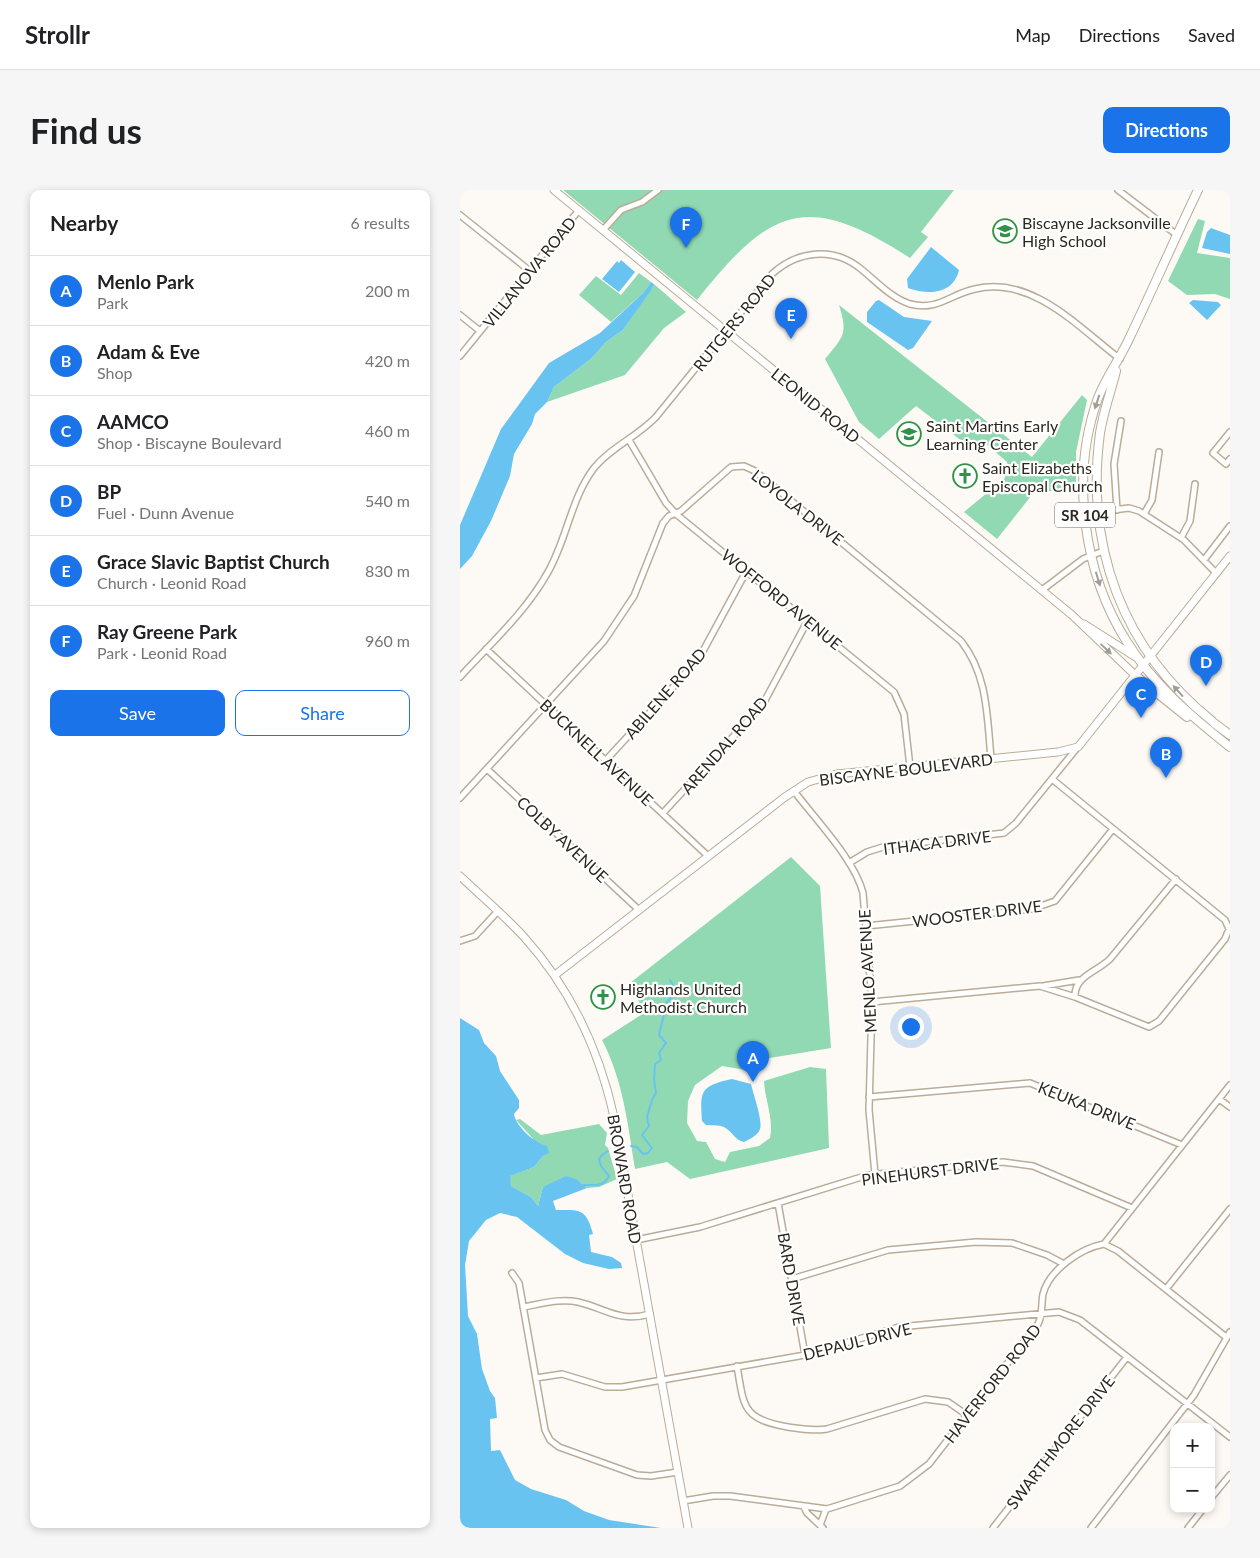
<!DOCTYPE html>
<html lang="en">
<head>
<meta charset="utf-8">
<style>
	body { margin:0; font-family:Lato,sans-serif; background:#f6f6f6; color:#202124 }
	.controls { position:absolute; right:15px; bottom:15px; display:grid; overflow:hidden; border-radius:10px; box-shadow:0 2px 8px #0003 }
	.controls button { width:45px; height:45px; display:grid; place-items:center; padding:0; border:0; border-bottom:1px solid #e0e0e0; background:#fff; color:#202124; font:25px sans-serif }
	.you { position:absolute; left:450px; top:836px; width:18px; height:18px; margin:-12px; border:4px solid #fff; border-radius:50%; background:#1a73e8; box-shadow:0 0 0 8px #1a73e833 }
	.badge { display:grid; place-items:center; width:32px; height:32px; border-radius:50%; background:#1a73e8; color:#fff; font-size:16px; font-weight:700 }
	.pin { position:absolute; translate:-50% -41px; filter:drop-shadow(0 1px 2px #0008) }
	.pin::after { content:''; position:absolute; top:26px; width:18px; height:15px; background:inherit; clip-path:polygon(0 0,100% 0,50% 100%) }
	.list { margin:0; padding:0; list-style:none }
	h2 { display:flex; justify-content:space-between; align-items:center; height:65px; margin:0; padding:0 20px; font-size:21px }
	h2 small { font-size:16px; font-weight:400; color:#757577 }
	.list li { display:grid; grid-template-columns:32px 1fr auto; gap:15px; align-items:center; box-sizing:border-box; height:70px; padding:0 20px; border-top:1px solid #e0e0e0 }
	.list b { display:block; font-size:19px; white-space:nowrap }
	.list p { margin:0; font-size:16px; white-space:nowrap; color:#757577 }
	.list em { font-size:16px; font-style:normal; color:#757577 }
	.actions { display:flex; gap:10px; padding:15px 20px }
	.actions a { flex:1; padding:11px 0; border:1px solid #1a73e8; border-radius:10px; text-align:center; font-size:18px; color:#1a73e8 }
	.actions .main { background:#1a73e8; color:#fff }
	.map { position:relative; flex:none; width:770px; height:1338px; overflow:hidden; border-radius:10px }
	header { display:flex; align-items:center; gap:30px; box-sizing:border-box; height:70px; padding:0 25px; background:#fff; border-bottom:1px solid #e0e0e0 }
	header strong { font-size:24px }
	nav { display:flex; gap:28px; margin-inline-start:auto; font-size:18px }
	.intro { display:flex; align-items:center; justify-content:space-between; box-sizing:border-box; height:120px; padding:0 30px }
	h1 { margin:0; font-size:35px }
	.button { padding:12px 22px; border-radius:10px; background:#1a73e8; color:#fff; font-size:18px; font-weight:700 }
	main { display:flex; gap:30px; padding:0 30px }
	aside { flex:1; background:#fff; border-radius:10px; box-shadow:0 2px 8px #0003 }
	.map>svg:first-child { display:block }
	.green { fill:#90d9b3 }
	.water { fill:#68c3f1 }
	.lines { fill:none; stroke-linecap:round; stroke-linejoin:round }
	.stream { stroke:#68c3f1; stroke-width:2 }
	.street-casing { stroke:#baac96; stroke-width:8 }
	.secondary-casing { stroke:#baac96; stroke-width:9 }
	.primary-casing { stroke:#baac96; stroke-width:10 }
	.street { stroke:#fff; stroke-width:5 }
	.secondary { stroke:#fff; stroke-width:7 }
	.primary { stroke:#fff; stroke-width:8 }
	.oneway { fill:#a09e9a }
	.labels { text-anchor:middle; dominant-baseline:central; stroke-width:4.5; stroke-linejoin:round; paint-order:stroke }
	.shield { fill:#fff; stroke:#6c6862; stroke-width:1 }
	.shield-label { font-size:15px; font-weight:bold; fill:#2d281f }
	.poi-label { font-size:16px; fill:#2d281f; stroke:#fff; text-anchor:start }
	.street-label { font-size:16px; fill:#2d281f; stroke:#fff }
</style>
</head>
<body>
<header>
<strong>Strollr</strong>
<nav><a>Map</a><a>Directions</a><a>Saved</a></nav>
</header>
<div class="intro"><h1>Find us</h1><a class="button">Directions</a></div>
<main>
<aside>
<h2>Nearby<small>6 results</small></h2>
<ul class="list">
<li><span class="badge">A</span><div><b>Menlo Park</b><p>Park</p></div><em>200 m</em></li>
<li><span class="badge">B</span><div><b>Adam &amp; Eve</b><p>Shop</p></div><em>420 m</em></li>
<li><span class="badge">C</span><div><b>AAMCO</b><p>Shop · Biscayne Boulevard</p></div><em>460 m</em></li>
<li><span class="badge">D</span><div><b>BP</b><p>Fuel · Dunn Avenue</p></div><em>540 m</em></li>
<li><span class="badge">E</span><div><b>Grace Slavic Baptist Church</b><p>Church · Leonid Road</p></div><em>830 m</em></li>
<li><span class="badge">F</span><div><b>Ray Greene Park</b><p>Park · Leonid Road</p></div><em>960 m</em></li>
</ul>
<div class="actions"><a class="main">Save</a><a>Share</a></div>
</aside>
<div class="map">
<svg width="770" height="1338" viewBox="0 0 770 1338">
	<rect width="100%" height="100%" fill="#fdfaf5"/>
	<!-- green -->
	<path class="green" d="M103,0H494L461,42L468,47L450,68C346,0 310,18 237,110Z
		M738,29L745,31L737,63L770,68V109L755,104L727,105L708,91Z
		M179,83L191,92L183,103L151,132L119,105L136,86L161,105Z
		M194,94L226,122L204,138L165,185L87,212L94,197L132,168L146,152L163,140Z
		M379,115L572,267L622,205L627,210L616,262V301H575L537,349L504,322L545,288L547,272L525,253L511,258L456,216L419,249L399,232L365,169C384,146 388,144 379,115Z
		M331,667L360,696L371,858L298,870L286,880L262,876L235,895L228,911L227,933L237,951L246,952L255,969L265,972L270,962L299,956L310,948C314,928 305,911 304,891L350,877L366,879L369,958L230,989L207,972L175,979C168,935 163,890 142,850L184,823L170,793Z
		M60,929L81,945L139,934L147,943L145,955L148,958L157,989L139,997L127,998L118,990L83,997L78,1016L71,1007L51,996L49,986L74,977L84,965L77,953L56,930Z"/>
	<!-- water -->
	<path class="water" d="M751,38L770,45V64L742,58L747,42Z
		M471,57L499,80C493,105 468,105 448,98L447,89Z
		M161,70L175,82L159,102L142,89L157,71L159,73Z
		M191,92L194,94L191,100L163,140L146,152L132,168L94,197L87,212L75,224L72,234L54,264L50,286L31,331L12,366L0,379V335L41,239L89,173L140,143L183,103Z
		M419,110L444,127L472,131L453,158L448,160L407,132V122L416,111Z
		M733,110L758,112L761,115L747,130L729,113Z
		M0,828L19,840L24,853L36,866L40,881L59,910V918L54,924C56,937 75,953 87,956L89,963L84,965L74,977L50,986L51,996L71,1007L78,1016L83,997L106,986L118,990L127,998L93,1011L96,1020C120,1020 126,1018 133,1044L129,1045L131,1062L152,1067L161,1073L162,1078L149,1079L123,1073L105,1064L57,1027L40,1023L26,1030L9,1051L5,1075L8,1126L17,1144L22,1179L30,1201L35,1208L37,1228L30,1229L31,1261L40,1260L55,1290L71,1299L106,1310L124,1321L149,1330L201,1338H0Z
		M272,889L291,894C293,903 303,931 300,939C298,945 290,949 284,952C275,950 274,944 267,939C262,934 252,936 246,935L242,931C240,901 240,896 272,889Z"/>
	<g class="lines">
		<!-- stream -->
		<path class="stream" d="M171,956L177,957L183,964L188,963L192,958L182,945L189,936L187,927L192,910L196,903L194,890L195,874L201,870L199,863L206,853L199,845L205,820L202,817L217,802L210,790
			M124,995C134,995 144,997 149,986L141,976L139,969L142,965L148,961"/>
		<!-- street casing -->
		<g class="street-casing">
			<path id="street" d="M658,0L717,45
				M0,25L70,81
				M143,40L161,20L182,12L198,0
				M0,125L20,141
				M0,166L119,20
				M770,242L753,263L766,274L770,269
				M169,250L206,313L216,324L434,502L444,524L450,577
				M657,320L654,274L661,231
				M637,322L669,318L679,321L724,350L756,383
				M684,324L692,310L699,262
				M721,348L730,331L735,294
				M744,370L770,336
				M582,400L623,369L643,361
				M26,459L248,666
				M0,487C30,454 66,422 88,382C107,349 111,308 134,278C151,257 177,247 196,227L312,84C337,61 373,56 401,79C416,91 431,108 450,114C479,121 490,104 515,99C572,85 619,138 660,169
				M146,570L217,493L243,461L287,380
				M27,579L179,720
				M334,601C355,629 395,670 403,703L412,812L409,920L415,984
				M0,608L144,451L174,406L203,333L209,326L221,321L271,277L284,276L295,281L501,451C528,485 527,527 531,568
				M203,623L303,514L348,430
				M389,673L407,662L423,657L544,643L556,633L617,558
				M406,736L572,719L595,711L653,639
				M0,751L15,746L38,721
				M583,796L619,790
				M615,807C614,786 637,782 650,769L716,689
				M412,812L580,796L615,807L689,837L699,831L765,749L769,739L765,730L592,589
				M409,907L570,893L722,955
				M759,909L770,917
				M318,1013L345,1165
				M176,1050L240,1037L408,985L543,972L573,976L672,1018
				M644,1054L658,1061L766,1147
				M52,1083L59,1093L85,1240L90,1250L99,1257L177,1285L191,1286L218,1282
				M332,1089L428,1060L516,1052L552,1053L587,1065L604,1074
				M706,1099L770,1019
				M63,1117C81,1114 100,1108 118,1112C145,1118 159,1133 190,1124
				M277,1176C284,1217 282,1229 328,1237C341,1239 353,1241 367,1239L465,1209L488,1212L507,1225
				M76,1188L102,1184L145,1197H162L345,1165L439,1137L599,1122L620,1130L770,1247
				M751,1308L770,1285
				M223,1311L253,1306H270L367,1319L440,1296L469,1274L578,1134C583,1125 581,1114 583,1104C589,1080 621,1058 644,1054L770,895
				M344,1317L347,1323L363,1338
				M360,1335L366,1319
				M533,1338L667,1167
				M631,1338L734,1205L770,1142
				M728,1338L743,1319"/>
		</g>
		<!-- secondary casing -->
		<g class="secondary-casing">
			<path id="secondary" d="M94,0L612,425L676,486
				M624,434L674,466
				M0,686C21,706 44,725 64,747C111,799 139,859 154,927L228,1338
				M95,785L325,607L348,592L377,584L598,562L618,557L770,366"/>
		</g>
		<!-- primary casing -->
		<g class="primary-casing">
			<path id="primary" d="M738,0C714,50 692,101 668,151C659,170 645,189 638,208C610,286 623,383 667,452C693,494 732,527 770,557
				M656,181C651,201 643,223 640,243C625,357 662,459 752,531
				M676,486L727,527
				M754,533L770,545"/>
		</g>
		<!-- street -->
		<use href="#street" class="street"/>
		<!-- secondary -->
		<use href="#secondary" class="secondary"/>
		<!-- primary -->
		<use href="#primary" class="primary"/>
	</g>
	<!-- one-way arrows -->
	<defs><path id="oneway-solid" d="M-6-.8H1V-3.2L6.5 0L1 3.2V.8H-6Z" transform="scale(1.25)"/></defs>
	<g class="oneway">
		<use href="#oneway-solid" transform="translate(637 212) rotate(108)"/>
		<use href="#oneway-solid" transform="translate(638 389) rotate(73)"/>
		<use href="#oneway-solid" transform="translate(646 459) rotate(43)"/>
		<use href="#oneway-solid" transform="translate(718 501) rotate(-132)"/>
	</g>
	<!-- icons -->
	<defs>
		<g id="school-ring" transform="scale(1.25)"><circle r="9.5" fill="#fff" stroke="#309246" stroke-width="1.5"/><path d="M0-5L7-2L0 1L-7-2ZM-4 1L0 2.5L4 1V4Q0 6-4 4Z" fill="#309246"/></g>
		<g id="church-ring" transform="scale(1.25)"><circle r="9.5" fill="#fff" stroke="#309246" stroke-width="1.5"/><path d="M-1.2-6h2.4v3.5h3.3v2.4h-3.3V6h-2.4V-.1h-3.3v-2.4h3.3Z" fill="#309246"/></g>
	</defs>
	<g fill-rule="evenodd">
		<use href="#school-ring" x="545" y="41"/>
		<use href="#school-ring" x="449" y="244"/>
		<use href="#church-ring" x="505" y="286"/>
		<use href="#church-ring" x="143" y="807"/>
	</g>
	<g class="labels">
		<!-- shield labels -->
		<rect class="shield" x="595" y="312.5" width="60" height="25" rx="4"/>
		<g class="shield-label">
			<text x="625" y="325">SR 104</text>
		</g>
		<!-- poi labels -->
		<g class="poi-label">
			<text x="562" y="32">Biscayne Jacksonville<tspan x="562" dy="18">High School</tspan></text>
			<text x="466" y="235">Saint Martins Early<tspan x="466" dy="18">Learning Center</tspan></text>
			<text x="522" y="277">Saint Elizabeths<tspan x="522" dy="18">Episcopal Church</tspan></text>
			<text x="160" y="798">Highlands United<tspan x="160" dy="18">Methodist Church</tspan></text>
		</g>
		<!-- street labels -->
		<g class="street-label">
			<text transform="translate(69 82) rotate(-51)">VILLANOVA ROAD</text>
			<text transform="translate(274 132) rotate(-51)">RUTGERS ROAD</text>
			<text transform="translate(356 215) rotate(39)">LEONID ROAD</text>
			<text transform="translate(338 317) rotate(38)">LOYOLA DRIVE</text>
			<text transform="translate(322 409) rotate(39)">WOFFORD AVENUE</text>
			<text transform="translate(205 503) rotate(-49)">ABILENE ROAD</text>
			<text transform="translate(264 555) rotate(-49)">ARENDAL ROAD</text>
			<text transform="translate(137 562) rotate(43)">BUCKNELL AVENUE</text>
			<text transform="translate(446 579) rotate(-7)">BISCAYNE BOULEVARD</text>
			<text transform="translate(103 649) rotate(43)">COLBY AVENUE</text>
			<text transform="translate(477 652) rotate(-7)">ITHACA DRIVE</text>
			<text transform="translate(517 723) rotate(-7)">WOOSTER DRIVE</text>
			<text transform="translate(407 781) rotate(-93)">MENLO AVENUE</text>
			<text transform="translate(627 915) rotate(22)">KEUKA DRIVE</text>
			<text transform="translate(470 981) rotate(-7)">PINEHURST DRIVE</text>
			<text transform="translate(165 989) rotate(80)">BROWARD ROAD</text>
			<text transform="translate(332 1089) rotate(80)">BARD DRIVE</text>
			<text transform="translate(397 1151) rotate(-14)">DEPAUL DRIVE</text>
			<text transform="translate(532 1193) rotate(-52)">HAVERFORD ROAD</text>
			<text transform="translate(600 1252) rotate(-52)">SWARTHMORE DRIVE</text>
		</g>
	</g>
</svg>
<div class="controls">
<button>+</button>
<button>−</button>
</div>
<div class="you"></div>
<div class="pin badge" style="left:293px;top:892px">A</div>
<div class="pin badge" style="left:706px;top:588px">B</div>
<div class="pin badge" style="left:681px;top:528px">C</div>
<div class="pin badge" style="left:746px;top:496px">D</div>
<div class="pin badge" style="left:331px;top:149px">E</div>
<div class="pin badge" style="left:226px;top:58px">F</div>
</div>
</main>
</body>
</html>
